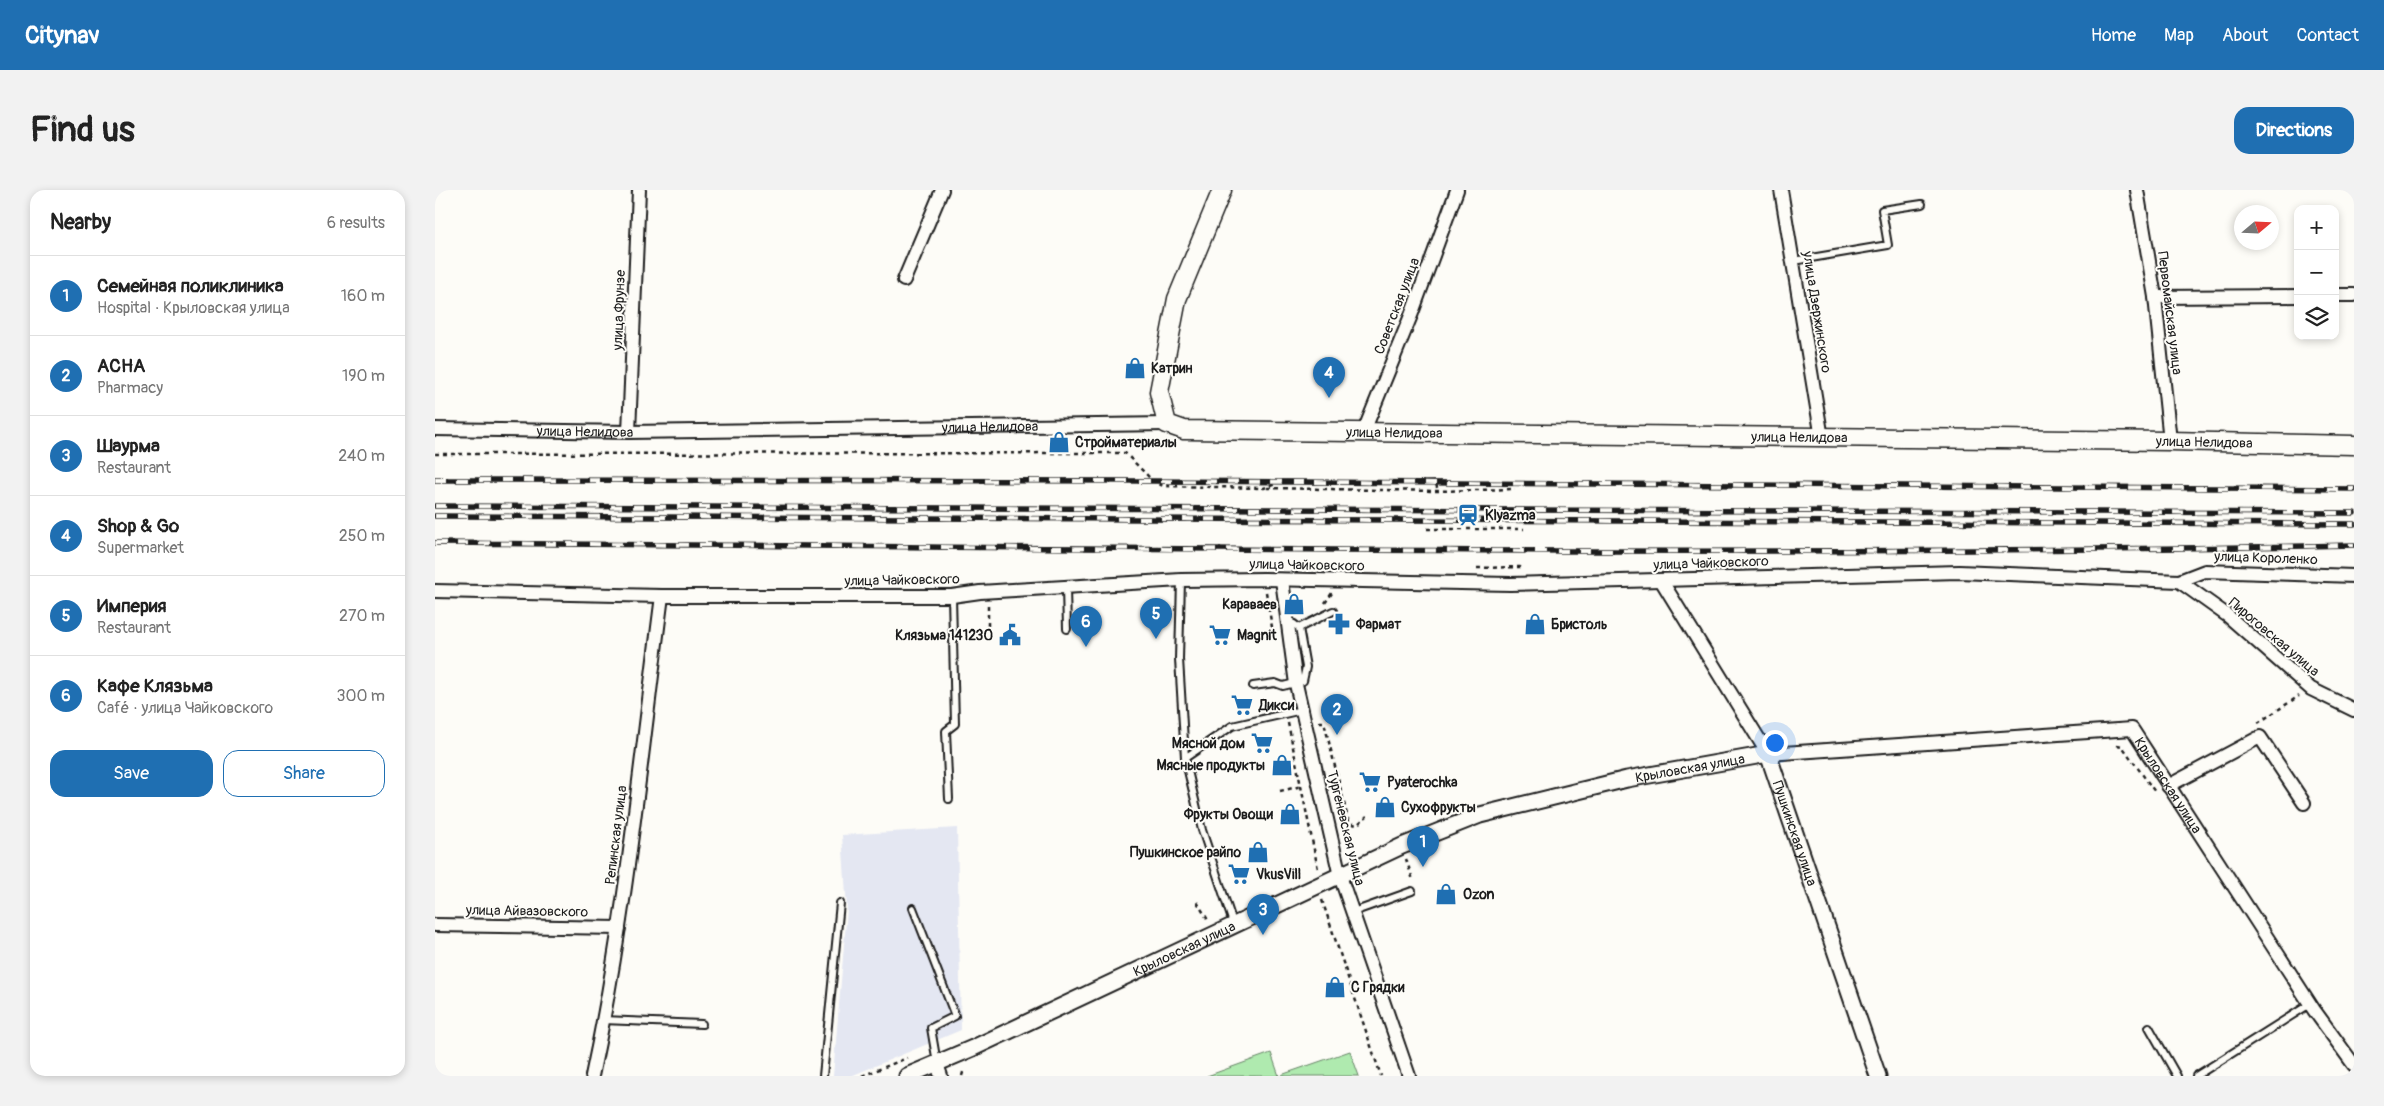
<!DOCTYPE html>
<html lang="en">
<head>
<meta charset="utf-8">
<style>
	body { margin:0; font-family:Pangolin,sans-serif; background:#f2f2f2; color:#222 }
	.controls { position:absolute; right:15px; top:15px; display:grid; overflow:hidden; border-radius:10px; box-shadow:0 2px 8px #0003 }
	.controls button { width:45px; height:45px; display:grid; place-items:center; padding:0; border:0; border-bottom:1px solid #e0e0e0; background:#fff; color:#222; font:25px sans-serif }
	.compass { position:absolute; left:1799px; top:15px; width:45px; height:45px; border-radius:50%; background:#fff; box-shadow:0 2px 8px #0003; rotate:71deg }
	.you { position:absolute; left:1339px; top:552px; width:18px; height:18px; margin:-12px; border:4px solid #fff; border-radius:50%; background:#1a73e8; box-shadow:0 0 0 8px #1a73e833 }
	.badge { display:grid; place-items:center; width:32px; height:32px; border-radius:50%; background:#1f6fb2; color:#fff; font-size:16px; font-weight:700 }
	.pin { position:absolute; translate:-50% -41px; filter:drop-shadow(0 1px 2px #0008) }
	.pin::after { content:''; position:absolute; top:26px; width:18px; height:15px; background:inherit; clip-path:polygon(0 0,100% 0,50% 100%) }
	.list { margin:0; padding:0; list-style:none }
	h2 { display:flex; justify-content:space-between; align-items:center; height:65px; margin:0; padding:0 20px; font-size:21px }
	h2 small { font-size:16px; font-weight:400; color:#767676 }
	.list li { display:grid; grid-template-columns:32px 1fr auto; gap:15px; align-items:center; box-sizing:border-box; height:80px; padding:0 20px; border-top:1px solid #e0e0e0 }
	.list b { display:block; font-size:19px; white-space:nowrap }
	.list p { margin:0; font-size:16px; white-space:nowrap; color:#767676 }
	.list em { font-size:16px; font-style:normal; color:#767676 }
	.actions { display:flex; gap:10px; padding:15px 20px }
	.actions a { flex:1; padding:11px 0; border:1px solid #1f6fb2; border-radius:15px; text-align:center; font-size:18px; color:#1f6fb2 }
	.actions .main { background:#1f6fb2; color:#fff }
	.icon { flex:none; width:28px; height:28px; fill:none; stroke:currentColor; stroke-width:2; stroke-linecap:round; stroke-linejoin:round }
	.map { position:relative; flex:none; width:1919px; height:886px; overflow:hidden; border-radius:15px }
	header { display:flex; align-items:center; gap:30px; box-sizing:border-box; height:70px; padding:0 25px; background:#1f6fb2; color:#fff }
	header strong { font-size:24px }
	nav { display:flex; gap:28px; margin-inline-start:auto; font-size:18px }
	.intro { display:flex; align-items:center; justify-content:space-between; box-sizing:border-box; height:120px; padding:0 30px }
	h1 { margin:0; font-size:35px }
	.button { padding:12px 22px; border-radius:15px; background:#1f6fb2; color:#fff; font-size:18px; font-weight:700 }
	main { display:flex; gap:30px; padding:0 30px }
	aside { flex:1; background:#fff; border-radius:15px; box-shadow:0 2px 8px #0003 }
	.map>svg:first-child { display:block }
	.built { fill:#e4e7f2 }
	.grass { fill:#afeaaf; stroke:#668366 }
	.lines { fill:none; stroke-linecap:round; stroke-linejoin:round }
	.service-casing { stroke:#1c1c1c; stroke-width:10 }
	.minor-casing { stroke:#1c1c1c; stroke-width:16 }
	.tertiary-casing { stroke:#1c1c1c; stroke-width:19 }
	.secondary-casing { stroke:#1c1c1c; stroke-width:21 }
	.path { stroke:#1c1c1c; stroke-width:2.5; stroke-dasharray:4 4; stroke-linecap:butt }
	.service { stroke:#fdfcf7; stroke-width:6 }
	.minor { stroke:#fdfcf7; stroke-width:12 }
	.tertiary { stroke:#fdfcf7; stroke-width:15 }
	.secondary { stroke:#fdfcf7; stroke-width:18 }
	.rail-casing { stroke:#1c1c1c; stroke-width:5.5 }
	.rail { stroke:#fdfcf7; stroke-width:4; stroke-dasharray:11; stroke-linecap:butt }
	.labels { text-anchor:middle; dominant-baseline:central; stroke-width:4; stroke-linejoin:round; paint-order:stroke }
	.street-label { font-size:14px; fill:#1c1c1c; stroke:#fdfcf7 }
	.poi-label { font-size:14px; font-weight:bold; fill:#1c1c1c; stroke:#fdfcf7; text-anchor:start }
</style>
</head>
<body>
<header>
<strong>Citynav</strong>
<nav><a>Home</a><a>Map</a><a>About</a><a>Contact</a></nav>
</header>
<div class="intro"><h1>Find us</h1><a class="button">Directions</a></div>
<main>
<aside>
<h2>Nearby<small>6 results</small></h2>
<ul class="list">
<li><span class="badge">1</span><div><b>Семейная поликлиника</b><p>Hospital · Крыловская улица</p></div><em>160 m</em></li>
<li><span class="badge">2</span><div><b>АСНА</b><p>Pharmacy</p></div><em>190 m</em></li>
<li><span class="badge">3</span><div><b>Шаурма</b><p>Restaurant</p></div><em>240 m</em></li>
<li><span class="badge">4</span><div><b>Shop &amp; Go</b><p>Supermarket</p></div><em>250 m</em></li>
<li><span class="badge">5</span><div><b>Империя</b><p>Restaurant</p></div><em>270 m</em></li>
<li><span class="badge">6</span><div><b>Кафе Клязьма</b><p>Café · улица Чайковского</p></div><em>300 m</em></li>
</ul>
<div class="actions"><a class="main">Save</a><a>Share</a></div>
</aside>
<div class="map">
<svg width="1919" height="886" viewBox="0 0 1919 886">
	<rect width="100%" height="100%" fill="#fdfcf7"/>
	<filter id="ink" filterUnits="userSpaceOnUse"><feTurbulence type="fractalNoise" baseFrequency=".02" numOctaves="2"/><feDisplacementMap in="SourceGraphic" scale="10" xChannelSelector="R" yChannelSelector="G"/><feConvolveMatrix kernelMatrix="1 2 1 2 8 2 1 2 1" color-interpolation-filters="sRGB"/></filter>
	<g filter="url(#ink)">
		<!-- built -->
		<path class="built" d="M522,638L526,840L416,886H398L412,720L407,645Z"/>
		<!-- grass -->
		<path class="grass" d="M915,861L924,886H847L846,885Z
			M836,863L844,886H772Z"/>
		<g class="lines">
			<!-- service casing -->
			<g class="service-casing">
				<path id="service" d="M1358,71L1453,55L1447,20L1487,14
					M746,390L744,469L750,568L767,640L799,736
					M631,397L632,439
					M864,438L898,421
					M818,496L840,493L848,496L868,491L871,477L864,438L859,434L853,433
					M750,568L797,536L867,520
					M514,609L511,541L520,534L517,406
					M478,718L520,826L496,838L502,873
					M918,722L977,701
					M168,830L267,834
					M1714,837L1742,886
					M388,886L405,713
					M1761,886L1875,814"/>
			</g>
			<!-- minor casing -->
			<g class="minor-casing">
				<g id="minor">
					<path d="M1346,0L1387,248"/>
					<path d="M1702,0L1720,107L1735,251"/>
					<path d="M469,90L507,0"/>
					<path d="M1900,105H1919"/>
					<path d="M1720,107L1863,106"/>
					<path id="s1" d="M0,239L194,242L732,234"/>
					<path d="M929,241L977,123L1022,0"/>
					<path d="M194,242L204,0"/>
					<path d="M847,390L861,494L905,686L974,886"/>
					<path id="s2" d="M1226,390L1333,564L1697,539L1879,820L1919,875"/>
					<path d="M1744,391L1793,426L1876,499L1919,520"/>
					<path d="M0,401L227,406H517L545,402L746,390L829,389L1075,394L1524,382L1744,391L1770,381L1919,386"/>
					<path d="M1733,596L1825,547L1869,613"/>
					<path d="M0,735L184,738"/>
					<path d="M502,874L506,886"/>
					<path d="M157,886C191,728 206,566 227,406"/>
				</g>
			</g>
			<!-- tertiary casing -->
			<g class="tertiary-casing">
				<g id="tertiary">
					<path id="s3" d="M472,886L538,858L967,656L1045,625L1192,589L1333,564L1443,886"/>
				</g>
			</g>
			<!-- secondary casing -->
			<g class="secondary-casing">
				<g id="secondary">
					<path id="s4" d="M787,0L742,109L724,202L732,234L749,240L1735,251L1919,255"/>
				</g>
			</g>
			<!-- path -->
			<path class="path" d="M0,264L690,263L718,291L728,296L829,298L841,294
				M1001,294L1003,301
				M832,298L1003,301L1080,299
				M992,339H1089
				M1042,378L1085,377L1088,379
				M831,402L839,449
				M890,413L897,403
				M553,436V415
				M884,532H889L914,633L922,635L932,626
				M853,533L883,679
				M1823,533L1864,506
				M1682,555L1687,556L1720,602
				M845,601L867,596
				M971,669L978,690
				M887,710L946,886
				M762,712L773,730
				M427,886L472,868
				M527,886L529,879"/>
			<!-- service -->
			<use href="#service" class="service"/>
			<!-- minor -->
			<use href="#minor" class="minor"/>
			<!-- tertiary -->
			<use href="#tertiary" class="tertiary"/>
			<!-- secondary -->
			<use href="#secondary" class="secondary"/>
			<!-- rail casing -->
			<g class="rail-casing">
				<path id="rail" d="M0,290L718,291L1919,299
					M0,316L1919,323
					M0,326L1919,334
					M0,353C640,357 1280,368 1919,355"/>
			</g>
			<!-- rail -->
			<use href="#rail" class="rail"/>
		</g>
	</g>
	<!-- icons -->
	<defs>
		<g id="shop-bare" transform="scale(1.725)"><path d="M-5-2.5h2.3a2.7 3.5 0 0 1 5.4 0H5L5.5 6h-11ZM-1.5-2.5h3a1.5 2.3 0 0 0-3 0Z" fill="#1f6fb2" stroke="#fdfcf7" stroke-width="2.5" paint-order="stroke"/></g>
		<g id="station-bare" transform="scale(1.725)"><path d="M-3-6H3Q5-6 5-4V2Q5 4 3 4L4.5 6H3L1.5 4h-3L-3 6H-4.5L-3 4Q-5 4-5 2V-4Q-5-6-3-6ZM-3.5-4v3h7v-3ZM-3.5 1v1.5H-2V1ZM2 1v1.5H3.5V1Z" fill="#1f6fb2" stroke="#fdfcf7" stroke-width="2.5" paint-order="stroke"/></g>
		<g id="pharmacy-bare" transform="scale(1.725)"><path d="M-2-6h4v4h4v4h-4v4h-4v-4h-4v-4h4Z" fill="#1f6fb2" stroke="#fdfcf7" stroke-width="2.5" paint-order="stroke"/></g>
		<g id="civic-bare" transform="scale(1.725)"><path d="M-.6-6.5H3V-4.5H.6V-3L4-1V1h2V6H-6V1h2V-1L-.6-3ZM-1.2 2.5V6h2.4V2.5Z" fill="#1f6fb2" stroke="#fdfcf7" stroke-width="2.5" paint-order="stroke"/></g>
		<g id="supermarket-bare" transform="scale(1.725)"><path d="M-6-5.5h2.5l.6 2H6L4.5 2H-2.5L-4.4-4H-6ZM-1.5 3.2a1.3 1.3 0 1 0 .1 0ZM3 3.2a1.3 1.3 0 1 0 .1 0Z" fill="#1f6fb2" stroke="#fdfcf7" stroke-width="2.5" paint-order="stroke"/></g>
	</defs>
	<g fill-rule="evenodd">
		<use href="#shop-bare" x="700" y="178"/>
		<use href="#shop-bare" x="624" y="252"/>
		<use href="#station-bare" x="1033" y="325"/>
		<use href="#shop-bare" x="859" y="414"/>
		<use href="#pharmacy-bare" x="904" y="434"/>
		<use href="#shop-bare" x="1100" y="434"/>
		<use href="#civic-bare" x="575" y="445"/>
		<use href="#supermarket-bare" x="785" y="445"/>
		<use href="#supermarket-bare" x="807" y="515"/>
		<use href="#supermarket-bare" x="827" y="553"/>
		<use href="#shop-bare" x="847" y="575"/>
		<use href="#supermarket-bare" x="935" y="592"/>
		<use href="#shop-bare" x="950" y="617"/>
		<use href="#shop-bare" x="855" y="624"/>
		<use href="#shop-bare" x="823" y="662"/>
		<use href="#supermarket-bare" x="804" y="684"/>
		<use href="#shop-bare" x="1011" y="704"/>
		<use href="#shop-bare" x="900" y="797"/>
	</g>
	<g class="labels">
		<!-- street labels -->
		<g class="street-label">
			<text transform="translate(962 116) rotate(-69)">Советская улица</text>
			<text transform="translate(184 120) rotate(-88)">улица Фрунзе</text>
			<text transform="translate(1382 122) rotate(81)">улица Дзержинского</text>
			<text transform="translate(1735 123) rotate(83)">Первомайская улица</text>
			<text stroke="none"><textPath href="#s1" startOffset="555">улица Нелидова</textPath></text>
			<text stroke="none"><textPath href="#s1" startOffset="150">улица Нелидова</textPath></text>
			<text stroke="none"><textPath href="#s4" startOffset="474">улица Нелидова</textPath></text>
			<text stroke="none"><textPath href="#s4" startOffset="879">улица Нелидова</textPath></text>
			<text stroke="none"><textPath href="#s4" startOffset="1284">улица Нелидова</textPath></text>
			<text transform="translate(1831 368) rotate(2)">улица Короленко</text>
			<text transform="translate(1276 373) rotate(-2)">улица Чайковского</text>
			<text transform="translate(872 375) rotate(1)">улица Чайковского</text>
			<text transform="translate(467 390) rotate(-1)">улица Чайковского</text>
			<text transform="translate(1839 447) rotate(40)">Пироговская улица</text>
			<text stroke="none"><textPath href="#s3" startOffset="845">Крыловская улица</textPath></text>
			<text stroke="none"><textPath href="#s2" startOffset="636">Крыловская улица</textPath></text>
			<text transform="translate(911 638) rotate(76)">Тургеневская улица</text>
			<text stroke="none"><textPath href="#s3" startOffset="1008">Пушкинская улица</textPath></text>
			<text transform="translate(181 645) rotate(-83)">Репинская улица</text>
			<text transform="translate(92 721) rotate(1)">улица Айвазовского</text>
			<text stroke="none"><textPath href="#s3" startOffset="305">Крыловская улица</textPath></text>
		</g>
		<!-- poi labels -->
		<g class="poi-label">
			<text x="716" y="178">Катрин</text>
			<text x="640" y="252">Стройматериалы</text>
			<text x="1050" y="325">Klyazma</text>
			<text x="842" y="414" text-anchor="end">Караваев</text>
			<text x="921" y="434">Фармат</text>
			<text x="1116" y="434">Бристоль</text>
			<text x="558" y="445" text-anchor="end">Клязьма 141230</text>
			<text x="802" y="445">Magnit</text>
			<text x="824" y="515">Дикси</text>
			<text x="810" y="553" text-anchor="end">Мясной дом</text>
			<text x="830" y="575" text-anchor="end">Мясные продукты</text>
			<text x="952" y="592">Pyaterochka</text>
			<text x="966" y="617">Сухофрукты</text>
			<text x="838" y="624" text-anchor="end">Фрукты Овощи</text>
			<text x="806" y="662" text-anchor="end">Пушкинское райпо</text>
			<text x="821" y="684">VkusVill</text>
			<text x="1028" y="704">Ozon</text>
			<text x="916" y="797">С Грядки</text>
		</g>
	</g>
</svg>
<div class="controls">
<button>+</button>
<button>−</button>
<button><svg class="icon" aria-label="layers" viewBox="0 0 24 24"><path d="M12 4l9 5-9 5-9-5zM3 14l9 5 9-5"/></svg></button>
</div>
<svg class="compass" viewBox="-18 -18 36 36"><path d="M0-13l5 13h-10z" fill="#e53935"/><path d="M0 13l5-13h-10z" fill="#767676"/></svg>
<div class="you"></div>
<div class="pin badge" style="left:988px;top:677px">1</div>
<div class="pin badge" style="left:902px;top:545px">2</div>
<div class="pin badge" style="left:828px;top:745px">3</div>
<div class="pin badge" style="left:894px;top:208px">4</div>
<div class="pin badge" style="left:721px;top:449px">5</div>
<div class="pin badge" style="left:651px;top:457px">6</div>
</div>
</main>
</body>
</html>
